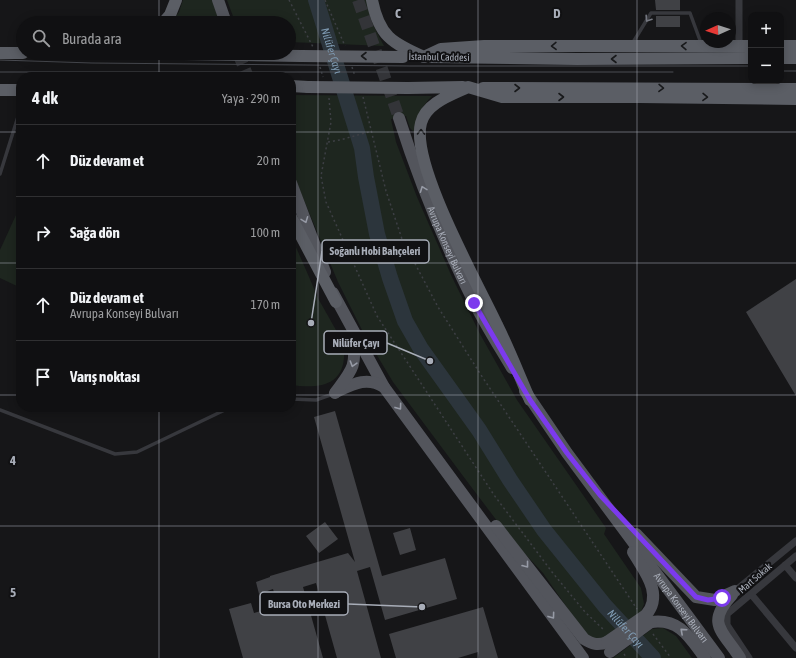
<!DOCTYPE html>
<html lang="tr">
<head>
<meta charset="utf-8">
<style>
	body { margin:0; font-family:"Asap Condensed",sans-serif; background:#19191b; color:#f1f3f6 }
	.controls { position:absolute; right:12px; top:12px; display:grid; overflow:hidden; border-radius:8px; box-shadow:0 2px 10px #0003 }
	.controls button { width:36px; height:36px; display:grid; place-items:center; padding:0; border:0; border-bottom:1px solid #303032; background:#101012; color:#f1f3f6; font:20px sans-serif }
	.compass { position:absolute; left:700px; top:12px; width:36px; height:36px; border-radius:50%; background:#101012; box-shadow:0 2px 10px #0003; rotate:267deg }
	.stop { position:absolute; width:12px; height:12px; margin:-9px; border:3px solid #7c3aed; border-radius:50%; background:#fff }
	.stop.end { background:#7c3aed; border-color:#fff; box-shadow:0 1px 4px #0008 }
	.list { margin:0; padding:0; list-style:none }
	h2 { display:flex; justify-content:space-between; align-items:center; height:52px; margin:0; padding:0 16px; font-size:17px }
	h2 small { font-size:13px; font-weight:400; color:#9c9d9f }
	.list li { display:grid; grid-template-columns:26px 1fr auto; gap:12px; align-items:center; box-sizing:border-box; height:72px; padding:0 16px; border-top:1px solid #303032 }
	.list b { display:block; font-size:15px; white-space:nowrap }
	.list p { margin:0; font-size:13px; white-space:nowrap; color:#9c9d9f }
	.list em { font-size:13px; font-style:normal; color:#9c9d9f }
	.icon { flex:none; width:22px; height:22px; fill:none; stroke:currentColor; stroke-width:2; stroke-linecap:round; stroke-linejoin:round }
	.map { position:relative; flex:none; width:796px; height:658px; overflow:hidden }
	.search { position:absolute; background:#101012; box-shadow:0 2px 10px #0003; left:16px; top:16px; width:280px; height:44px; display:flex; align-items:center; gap:10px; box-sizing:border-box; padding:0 14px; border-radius:22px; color:#9c9d9f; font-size:15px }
	.panel { position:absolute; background:#101012; box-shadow:0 2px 10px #0003; left:16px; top:72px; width:280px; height:340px; border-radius:16px }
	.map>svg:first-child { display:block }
	.green { fill:#1e261f }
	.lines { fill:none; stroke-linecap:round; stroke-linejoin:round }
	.river { stroke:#2c353c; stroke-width:16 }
	.building { fill:#404145 }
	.primary-tunnel { stroke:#333438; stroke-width:12; stroke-dasharray:12 6; stroke-linecap:butt }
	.path { stroke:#3d3f44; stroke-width:1.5; stroke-dasharray:2 3; stroke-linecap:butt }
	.service { stroke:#37383d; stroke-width:3.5 }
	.minor { stroke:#37383d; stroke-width:7 }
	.primary { stroke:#53555c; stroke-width:12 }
	.trunk { stroke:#5b5e65; stroke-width:12 }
	.tram { stroke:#4a4c52; stroke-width:1 }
	.primary-bridge { stroke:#53555c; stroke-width:12 }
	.trunk-bridge { stroke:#5b5e65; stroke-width:12 }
	.oneway { stroke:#757881 }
	.oneway2 { stroke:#18191b }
	.oneway3 { stroke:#979ba6 }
	.route { stroke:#7c3aed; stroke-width:5 }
	.grid { fill:none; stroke:#a8adb8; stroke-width:1; stroke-opacity:0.55 }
	.labels { text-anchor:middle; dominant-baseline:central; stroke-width:4; stroke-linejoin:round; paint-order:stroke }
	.street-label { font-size:10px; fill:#a8adb8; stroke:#111113 }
	.water-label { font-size:11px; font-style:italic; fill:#7f9bb3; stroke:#111113 }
	.grid-label { font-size:13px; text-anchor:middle; font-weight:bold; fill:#a8adb8; stroke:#111113; stroke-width:4; stroke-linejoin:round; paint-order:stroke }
	.leader { fill:none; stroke:#a8adb8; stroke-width:1.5 }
	.callout-dot { fill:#a8adb8; stroke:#111113; stroke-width:1.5 }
	.callout { fill:#111113; stroke:#a8adb8; stroke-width:1.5 }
	.callout-label { font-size:11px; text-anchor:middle; font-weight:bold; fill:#a8adb8 }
</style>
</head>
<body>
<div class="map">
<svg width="796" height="658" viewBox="0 0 796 658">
	<rect width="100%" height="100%" fill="#161618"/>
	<!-- green -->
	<path class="green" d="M183,0H212L220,23H171L179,12Z
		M227,0H366L373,25L384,46L289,42V23H227L234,19Z
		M291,95L432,96C423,105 415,118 414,132L410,128L406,116L391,119L396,142L417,197L452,277L480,334L517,400L606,528L604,534L641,588L644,604L640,614L610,638L592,641L577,622L543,573L510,538L469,484L393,382L363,332L338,282L291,169Z
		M21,204V288L0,278V250Z
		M291,236C300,256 309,277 318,298C323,308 344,341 344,350C346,386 319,389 291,385Z
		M663,628L676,636L692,658H613L652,629Z"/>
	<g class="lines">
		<!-- river -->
		<path class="river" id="s1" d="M316,0L362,148L366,177L377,234L390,278L405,321L421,349L479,430L510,480L544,530L605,606L653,658"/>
	</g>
	<!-- building -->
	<path class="building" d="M655,0H680V10H656Z
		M656,16H680V27H656Z
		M796,279V396L746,312Z
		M335,411L382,576L445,558L457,599L385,620L370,567L357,571L381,658H337L316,583L303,587L323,658H243L229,609L251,603L254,613L278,606L273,589L259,594L256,582L270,577V576L348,553L355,562L314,417Z
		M325,522L338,539L319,553L306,536Z
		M410,528L416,550L400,555L393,533Z
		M483,607L498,658H479L478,652L458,658H396L389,634Z"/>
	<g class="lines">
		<!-- primary-tunnel -->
		<path class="primary-tunnel" d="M358,0L399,118
			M238,53L248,77"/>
		<!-- path -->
		<path class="path" d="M289,0L313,47
			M325,0L345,46
			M320,67L323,77
			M352,67L355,76
			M363,97L386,191L402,239L438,307L481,375L637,609
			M329,98L331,122L321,176L326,202L377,316L494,495L552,572L585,612L605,631
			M328,142L340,140L372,131
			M653,634L671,658
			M624,654L627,658"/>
		<!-- service -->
		<path class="service" d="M632,44L651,13H690L701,43
			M0,174L21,107
			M291,399L316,400L333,394
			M0,410L115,454L137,452L231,407"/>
		<!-- minor -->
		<path class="minor" d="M739,0V46
			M785,565L796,578
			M735,591L796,541
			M751,594L796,648
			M749,658L727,625V614L796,556"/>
		<!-- primary -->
		<g class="primary">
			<path d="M218,0L226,23"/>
			<path id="s2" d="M399,118C419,181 444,242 474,302C485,324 499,346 512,368"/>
			<path d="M291,183L325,272"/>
			<path d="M333,293L384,387L583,658"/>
			<path id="s3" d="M525,391L567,453L719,658"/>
			<path d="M336,392C353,384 367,376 384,387"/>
			<path d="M335,393C352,370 357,367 353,337"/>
			<path d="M496,526L584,639C592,644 598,646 607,642"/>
			<path d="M636,534L696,597L715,600L735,591"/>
			<path d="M633,552C644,571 664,594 646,615"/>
			<path d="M732,595C705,624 723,631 740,658"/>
			<path d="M651,622C680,618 690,638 705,658"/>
		</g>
		<!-- trunk -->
		<path class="trunk" d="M372,0C379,36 392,43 424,57L441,49L484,46H751
			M163,23L170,15L176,0
			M781,46H796
			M0,53H23
			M126,53L301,56
			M432,57L577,59L751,58
			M781,58H796
			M291,86L308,87
			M408,88L463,87
			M483,88L796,89
			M0,90H21
			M291,217L336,302
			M530,400C519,375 509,349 497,325C478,284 410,164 421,123C426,103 451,95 468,87L502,97H639L796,99"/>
		<!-- tram -->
		<path class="tram" d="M0,60L92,63L410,66H751
			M781,71H796
			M0,72H673"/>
		<!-- primary-bridge -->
		<path class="primary-bridge" d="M607,642L646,615
			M610,652L651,622"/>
		<!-- trunk-bridge -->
		<path class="trunk-bridge" d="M301,56L403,57
			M308,87L408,88"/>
	</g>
	<!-- one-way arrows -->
	<defs><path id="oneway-chevron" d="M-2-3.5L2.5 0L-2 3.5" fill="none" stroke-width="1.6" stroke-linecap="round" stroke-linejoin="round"/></defs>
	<use class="oneway" href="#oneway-chevron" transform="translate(648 19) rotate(123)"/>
	<g class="oneway2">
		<use href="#oneway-chevron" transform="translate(554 46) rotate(179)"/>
		<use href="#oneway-chevron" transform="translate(684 46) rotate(-179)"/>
		<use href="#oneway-chevron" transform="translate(364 56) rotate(-180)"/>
		<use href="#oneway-chevron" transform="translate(614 59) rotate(180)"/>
		<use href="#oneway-chevron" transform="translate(517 88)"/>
		<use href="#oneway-chevron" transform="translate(661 88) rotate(1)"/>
		<use href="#oneway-chevron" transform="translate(561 97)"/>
		<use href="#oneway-chevron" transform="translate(705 97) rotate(1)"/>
		<use href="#oneway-chevron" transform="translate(421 132) rotate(-89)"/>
	</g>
	<g class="oneway3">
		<use href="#oneway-chevron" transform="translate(423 189) rotate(-111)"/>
		<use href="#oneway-chevron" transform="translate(305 220) rotate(69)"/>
		<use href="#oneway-chevron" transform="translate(353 364) rotate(107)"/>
		<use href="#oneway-chevron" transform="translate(399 407) rotate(54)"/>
		<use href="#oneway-chevron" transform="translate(526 565) rotate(52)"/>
		<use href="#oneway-chevron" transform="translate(552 616) rotate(54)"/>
		<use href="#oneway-chevron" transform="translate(683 631) rotate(-138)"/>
	</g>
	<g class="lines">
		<!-- route -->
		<path class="route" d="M474,303L530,400L567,453L600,495L696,597L708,600L722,598"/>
	</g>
	<!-- grid -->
	<path class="grid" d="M159,0V23M318,0V658M478,0V658M637,0V658M159,53V77M0,132H21M291,132H796M0,263H21M291,263H796M0,395H21M291,395H796M159,407V658M0,526H796"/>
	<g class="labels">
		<!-- street labels -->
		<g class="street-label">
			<text transform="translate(439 57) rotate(1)">İstanbul Caddesi</text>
			<text stroke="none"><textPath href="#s2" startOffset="136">Avrupa Konseyi Bulvarı</textPath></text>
			<text transform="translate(755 578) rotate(-41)">Mart Sokak</text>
			<text stroke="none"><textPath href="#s3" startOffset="267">Avrupa Konseyi Bulvarı</textPath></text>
		</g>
		<!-- water labels -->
		<g class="water-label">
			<text stroke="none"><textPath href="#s1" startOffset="53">Nilüfer Çayı</textPath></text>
			<text stroke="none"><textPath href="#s1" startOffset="713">Nilüfer Çayı</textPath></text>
		</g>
	</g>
	<g class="grid-label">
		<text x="398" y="18">C</text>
		<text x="557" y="18">D</text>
		<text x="13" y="465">4</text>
		<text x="13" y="597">5</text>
	</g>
	<!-- callouts -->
	<path class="leader" d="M311 323L322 251M430 361L387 343M422 607L348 604"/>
	<g class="callout-dot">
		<circle cx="311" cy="323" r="4"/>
		<circle cx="430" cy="361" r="4"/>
		<circle cx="422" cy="607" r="4"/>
	</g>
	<g class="callout">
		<rect x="322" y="240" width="107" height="23" rx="4"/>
		<rect x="324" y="331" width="63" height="23" rx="4"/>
		<rect x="260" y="592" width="88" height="23" rx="4"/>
	</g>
	<g class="callout-label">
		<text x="375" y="255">Soğanlı Hobi Bahçeleri</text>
		<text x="356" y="347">Nilüfer Çayı</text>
		<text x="304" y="608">Bursa Oto Merkezi</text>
	</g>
</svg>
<div class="controls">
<button>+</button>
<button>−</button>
</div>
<svg class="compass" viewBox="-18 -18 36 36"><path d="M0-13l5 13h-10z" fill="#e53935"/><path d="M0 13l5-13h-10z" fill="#9c9d9f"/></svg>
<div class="stop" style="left:722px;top:598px"></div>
<div class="stop end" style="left:474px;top:303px"></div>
<div class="search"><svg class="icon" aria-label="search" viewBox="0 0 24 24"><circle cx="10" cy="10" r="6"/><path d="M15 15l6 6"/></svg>Burada ara</div>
<section class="panel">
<h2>4 dk<small>Yaya · 290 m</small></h2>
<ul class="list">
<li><svg class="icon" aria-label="ahead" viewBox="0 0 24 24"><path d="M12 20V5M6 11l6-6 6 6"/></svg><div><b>Düz devam et</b></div><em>20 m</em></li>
<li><svg class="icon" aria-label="right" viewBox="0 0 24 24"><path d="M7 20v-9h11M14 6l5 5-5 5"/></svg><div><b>Sağa dön</b></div><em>100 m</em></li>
<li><svg class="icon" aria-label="ahead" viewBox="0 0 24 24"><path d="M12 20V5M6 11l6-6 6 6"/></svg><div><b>Düz devam et</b><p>Avrupa Konseyi Bulvarı</p></div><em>170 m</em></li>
<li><svg class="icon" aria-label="arrive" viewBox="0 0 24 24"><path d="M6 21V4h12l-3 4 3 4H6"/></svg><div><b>Varış noktası</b></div></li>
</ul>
</section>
</div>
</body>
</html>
